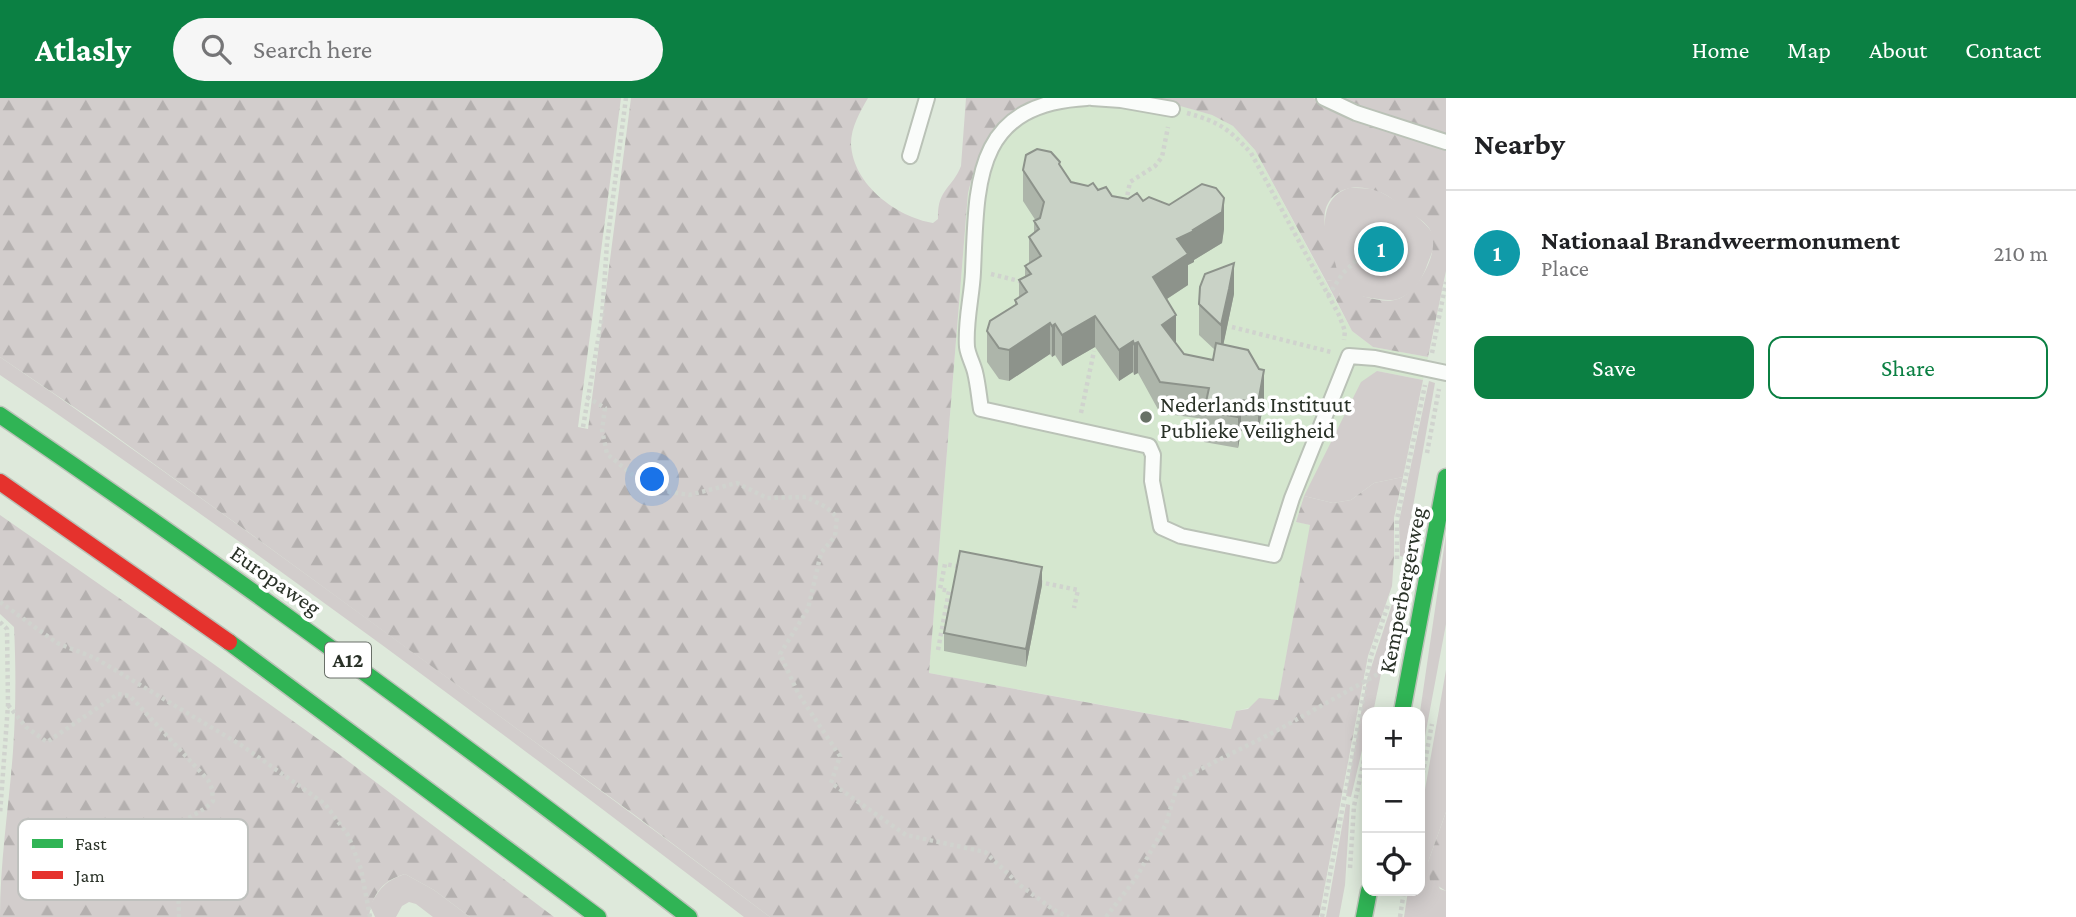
<!DOCTYPE html>
<html lang="en">
<head>
<meta charset="utf-8">
<style>
	body { margin:0; font-family:"Crimson Pro",serif; background:#f6f6f6; color:#202124 }
	.controls { position:absolute; right:21px; bottom:21px; display:grid; overflow:hidden; border-radius:14px; box-shadow:0 4px 18px #0003 }
	.controls button { width:63px; height:63px; display:grid; place-items:center; padding:0; border:0; border-bottom:2px solid #e0e0e0; background:#fff; color:#202124; font:35px sans-serif }
	.you { position:absolute; left:653px; top:382px; width:24px; height:24px; margin:-18px; border:5px solid #fff; border-radius:50%; background:#1a73e8; box-shadow:0 0 0 10px #1a73e833 }
	.badge { display:grid; place-items:center; width:46px; height:46px; border-radius:50%; background:#0b8043; color:#fff; font-size:23px; font-weight:700 }
	.pin { position:absolute; translate:-50% -50%; border:4px solid #fff; box-shadow:0 2px 7px #0006 }
	.list { margin:0; padding:0; list-style:none }
	h2 { display:flex; justify-content:space-between; align-items:center; height:91px; margin:0; padding:0 28px; font-size:30px }
	h2 small { font-size:23px; font-weight:400; color:#757577 }
	.list li { display:grid; grid-template-columns:46px 1fr auto; gap:21px; align-items:center; box-sizing:border-box; height:126px; padding:0 28px; border-top:2px solid #e0e0e0 }
	.list b { display:block; font-size:26px; white-space:nowrap }
	.list p { margin:0; font-size:23px; white-space:nowrap; color:#757577 }
	.list em { font-size:23px; font-style:normal; color:#757577 }
	.actions { display:flex; gap:14px; padding:21px 28px }
	.actions a { flex:1; padding:16px 0; border:2px solid #0b8043; border-radius:14px; text-align:center; font-size:24px; color:#0b8043 }
	.actions .main { background:#0b8043; color:#fff }
	.icon { flex:none; width:38px; height:38px; fill:none; stroke:currentColor; stroke-width:2; stroke-linecap:round; stroke-linejoin:round }
	.map { position:relative; flex:none; width:1446px; height:819px; overflow:hidden }
	header { display:flex; align-items:center; gap:42px; box-sizing:border-box; height:98px; padding:0 35px; background:#0b8043; color:#fff }
	header strong { font-size:33px }
	nav { display:flex; gap:38px; margin-inline-start:auto; font-size:24px }
	.search { width:490px; height:63px; background:#f6f6f6; display:flex; align-items:center; gap:18px; box-sizing:border-box; padding:0 24px; border-radius:38px; color:#757577; font-size:26px }
	main { display:flex }
	aside { flex:1; background:#fff }
	.map>svg:first-child { display:block }
	.built { fill:#d5e7cf }
	.green { fill:#d2cdcc }
	.forest { fill:url(#forest-firs) }
	.lines { fill:none; stroke-linecap:round; stroke-linejoin:round }
	.lane-casing { stroke:#bac2b7; stroke-width:18 }
	.fast-casing { stroke:#bac2b7; stroke-width:19 }
	.jam-casing { stroke:#bac2b7; stroke-width:19 }
	.path { stroke:#d0d3ce; stroke-width:4.5; stroke-dasharray:3.5 3.5; stroke-linecap:butt }
	.lane { stroke:#fafcfa; stroke-width:14 }
	.fast { stroke:#30b455; stroke-width:16 }
	.jam { stroke:#e5322d; stroke-width:16 }
	.wall { fill:#adb5aa }
	.shaded-wall { fill:#8d938b }
	.building { fill:#c9d2c6; stroke:#8d938b; stroke-width:2 }
	.poi-dot { fill:#687166; stroke:#fff; stroke-width:2.5 }
	.labels { text-anchor:middle; dominant-baseline:central; stroke-width:7; stroke-linejoin:round; paint-order:stroke }
	.shield { fill:#fff; stroke:#696f68; stroke-width:2 }
	.shield-label { font-size:21px; font-weight:bold; fill:#293127 }
	.poi-label { font-size:23px; fill:#293127; stroke:#fff; text-anchor:start }
	.street-label { font-size:23px; fill:#293127; stroke:#fff }
	.key { fill:#fff; stroke:#bfc1be; stroke-width:2 }
	.key-label { font-size:19px; fill:#293127 }
</style>
</head>
<body>
<header>
<strong>Atlasly</strong>
<div class="search"><svg class="icon" aria-label="search" viewBox="0 0 24 24"><circle cx="10" cy="10" r="6"/><path d="M15 15l6 6"/></svg>Search here</div>
<nav><a>Home</a><a>Map</a><a>About</a><a>Contact</a></nav>
</header>
<main>
<div class="map">
<svg width="1446" height="819" viewBox="0 0 1446 819">
	<defs>
		<pattern id="forest-firs" width="22" height="20" patternUnits="userSpaceOnUse" patternTransform="scale(1.75)"><rect width="22" height="20" fill="#d2cdcc"/><path d="M5 1l3.5 6h-7zM16 11l3.5 6h-7z" fill="#b4b0af"/></pattern>
	</defs>
	<rect width="100%" height="100%" fill="#dee9db"/>
	<!-- built -->
	<path class="built" d="M1038,0H1155L1212,17L1233,28L1255,52L1352,233L1373,249L1428,259L1423,282L1377,273L1304,398L1296,424L1311,427L1278,602L1236,613L1232,631L929,575L968,95L978,57L992,33L1010,15Z"/>
	<!-- green -->
	<path class="green" d="M1349,90C1358,90 1367,90 1376,92C1388,96 1432,126 1434,139C1436,148 1429,161 1426,170C1421,183 1412,196 1398,201C1389,205 1353,196 1340,195L1336,202L1326,183L1332,182C1328,152 1311,102 1349,90Z
		M0,259C124,343 245,432 366,520C501,619 636,718 770,819H744C500,632 254,449 0,277Z
		M1377,273L1423,282L1403,379L1374,385L1351,402L1333,405L1304,398L1361,284Z
		M1429,283L1435,285L1404,459L1400,458L1399,423Z
		M1446,436V526L1420,665V614Z
		M1393,503H1396L1374,610L1372,614H1367V631L1351,699L1346,698L1367,582Z
		M1446,572V714L1428,764L1440,791L1446,793V819H1404L1408,793H1420V720Z
		M1346,706L1350,707L1345,787L1339,819H1326Z
		M405,776L434,792L470,819H433L416,806L409,804L402,808L396,819H375L370,808C379,791 386,782 405,776Z"/>
	<!-- forest -->
	<path class="forest" d="M0,0H621L578,329L588,331L631,0H868C860,14 851,29 851,46C853,87 897,119 933,125L938,121C937,91 952,91 961,68L966,0H1038C991,19 980,50 968,95L929,575L1231,631L1236,613L1248,611L1259,600L1278,602L1310,427L1296,424L1304,398L1333,405L1351,402L1374,385L1403,379L1394,420V459L1392,488L1368,558L1319,819H770L636,718L270,450L96,324L0,259Z
		M1152,0H1313L1355,19L1446,49V173L1428,259L1373,249L1352,233L1336,202L1340,195L1345,194C1361,196 1383,207 1398,201C1419,194 1443,149 1429,130C1424,123 1415,118 1408,113C1398,106 1388,96 1377,93C1355,85 1330,90 1325,114C1322,134 1333,153 1337,172L1332,182L1326,183L1255,52L1233,28L1212,17Z
		M1336,0H1446V38L1357,10Z
		M0,417L208,562L336,654L554,819H470L434,792L405,776C383,782 372,796 369,819H0C0,763 9,708 13,653C16,612 16,569 14,529L0,516Z
		M1446,714V793L1430,783L1428,764Z"/>
	<g class="lines">
		<!-- lane casing -->
		<g class="lane-casing">
			<path id="lane" d="M1087,0C973,6 977,84 973,174C972,198 965,224 967,249C968,257 973,266 975,274C978,286 979,299 981,311L1149,348L1153,357L1152,383L1161,429L1181,438L1274,457L1292,400L1349,258L1375,260L1446,275
				M1092,0L1121,2L1172,11
				M1324,0L1356,15L1446,44
				M910,58L927,0"/>
		</g>
		<!-- fast casing -->
		<g class="fast-casing">
			<path id="fast" d="M0,317C235,477 464,645 689,819
				M229,544L598,819
				M1402,614L1446,379
				M1364,819L1369,793"/>
		</g>
		<!-- jam casing -->
		<g class="jam-casing">
			<path id="jam" d="M0,384L229,544"/>
		</g>
		<!-- path -->
		<path class="path" d="M1187,15C1219,24 1228,30 1251,55L1339,217L1345,233L1344,242
			M1126,104L1130,84L1155,68L1162,59L1168,29
			M991,176L1023,184
			M1328,198L1343,175L1357,162
			M1232,229L1331,254
			M1432,255L1446,184
			M587,299L605,310L602,332L607,356L639,382L670,394L689,397L737,385L767,400L806,399L826,409L837,419L835,438L821,455L808,511L780,556L799,597L840,658L831,685L906,737L985,754L1021,788L1054,812L1069,819
			M1081,315L1094,253
			M583,329L602,219L607,145L626,0
			M1427,355L1439,291
			M1397,461V421L1425,287
			M1039,484L1078,492L1074,510
			M0,504L57,545L95,560L241,647L325,706L348,737L361,771L370,819
			M0,524L7,531L8,607L0,716
			M938,552L949,493L940,491L945,466L961,469
			M8,607L26,629L47,644L118,596L130,598L208,682L212,691L213,703C204,713 192,717 180,725L177,741L179,819
			M1420,690L1432,626
			M1350,770L1354,708L1367,648
			M1106,819L1136,780L1166,726L1179,682L1276,633L1380,575
			M1322,819L1371,558L1388,507
			M1400,819L1404,793"/>
		<!-- lane -->
		<use href="#lane" class="lane"/>
		<!-- fast -->
		<use href="#fast" class="fast"/>
		<!-- jam -->
		<use href="#jam" class="jam"/>
	</g>
	<!-- wall -->
	<path class="wall" d="M1060,67L1071,84L1112,98L1143,103L1224,131L1222,145L1194,162V164L1188,167V187L1167,201L1176,246L1184,256L1213,262L1215,252L1199,237V206L1234,196L1223,247L1264,303L1258,336L1241,333L1238,350L1204,344V321L1160,315L1138,275L1134,277L1133,274L1119,283L1095,249L1062,268L1055,257L1052,259L1050,256L1009,283L999,281L987,264V233L1015,207V202L1019,199V182L1025,179V168L1029,165V139L1034,135V123H1036L1023,103V72Z
		M1042,487L1026,569L944,553V535Z"/>
	<!-- shaded-wall -->
	<path class="shaded-wall" d="M1224,100V131L1222,145L1194,162V164L1188,167V187L1153,210V179L1177,141L1193,132Z
		M1234,165V196L1221,258V227Z
		M1176,217V248L1162,227Z
		M1095,218V249L1062,268V237Z
		M1050,225V256L1009,283V252Z
		M1055,226V257L1052,259V228Z
		M1133,243V274L1119,283V252Z
		M1138,244V275L1134,277V246Z
		M1264,272V303L1258,336V305Z
		M1241,302V333L1238,350V319Z
		M1042,469V487L1026,569V551Z"/>
	<!-- building -->
	<path class="building" d="M1037,51L1051,54L1060,64L1059,66L1071,84L1088,88L1093,85L1098,92L1106,89L1112,98L1128,101L1137,95L1143,103L1149,99L1169,107L1202,86L1216,90L1224,100L1222,114L1193,132L1194,133L1177,141L1188,156L1153,179L1176,217L1162,227L1184,256L1213,262L1216,245L1248,252L1259,271L1264,272L1258,305L1241,302L1238,319L1204,313L1209,290L1160,284L1138,244L1134,246L1133,243L1119,252L1095,218L1062,237L1055,226L1052,228L1050,225L1009,252L999,250L987,233L990,223L1017,206L1015,202L1027,194L1019,182L1031,176L1025,168L1041,158L1029,139L1039,131L1034,123L1040,120L1044,104L1023,72L1026,57Z
		M1234,165L1229,191L1221,227L1199,206L1200,189L1205,176Z
		M960,453L1042,469L1026,551L944,535Z"/>
	<!-- markers -->
	<circle class="poi-dot" cx="1146" cy="319" r="7"/>
	<g class="labels">
		<!-- shield labels -->
		<rect class="shield" x="325" y="544.5" width="46" height="35" rx="5"/>
		<g class="shield-label">
			<text x="348" y="562">A12</text>
		</g>
		<!-- poi labels -->
		<g class="poi-label">
			<text x="1160" y="306">Nederlands Instituut<tspan x="1160" dy="26">Publieke Veiligheid</tspan></text>
		</g>
		<!-- street labels -->
		<g class="street-label">
			<text transform="translate(276 482) rotate(35)">Europaweg</text>
			<text transform="translate(1402 492) rotate(-79)">Kemperbergerweg</text>
		</g>
	</g>
	<!-- legend -->
	<rect x="18" y="721" width="230" height="81" rx="10" class="key"/>
	<rect x="32" y="741" width="31" height="9" fill="#30b455"/>
	<rect x="32" y="773" width="31" height="8" fill="#e5322d"/>
	<g class="key-label">
		<text x="75" y="752">Fast</text>
		<text x="75" y="784">Jam</text>
	</g>
</svg>
<div class="controls">
<button>+</button>
<button>−</button>
<button><svg class="icon" aria-label="locate" viewBox="0 0 24 24"><circle cx="12" cy="12" r="6"/><path d="M12 2v4M12 18v4M2 12h4M18 12h4"/></svg></button>
</div>
<div class="you"></div>
<div class="pin badge" style="left:1381px;top:151px;background:#0f9aa8">1</div>
</div>
<aside>
<h2>Nearby<small></small></h2>
<ul class="list">
<li><span class="badge" style="background:#0f9aa8">1</span><div><b>Nationaal Brandweermonument</b><p>Place</p></div><em>210 m</em></li>
</ul>
<div class="actions"><a class="main">Save</a><a>Share</a></div>
</aside>
</main>
</body>
</html>
